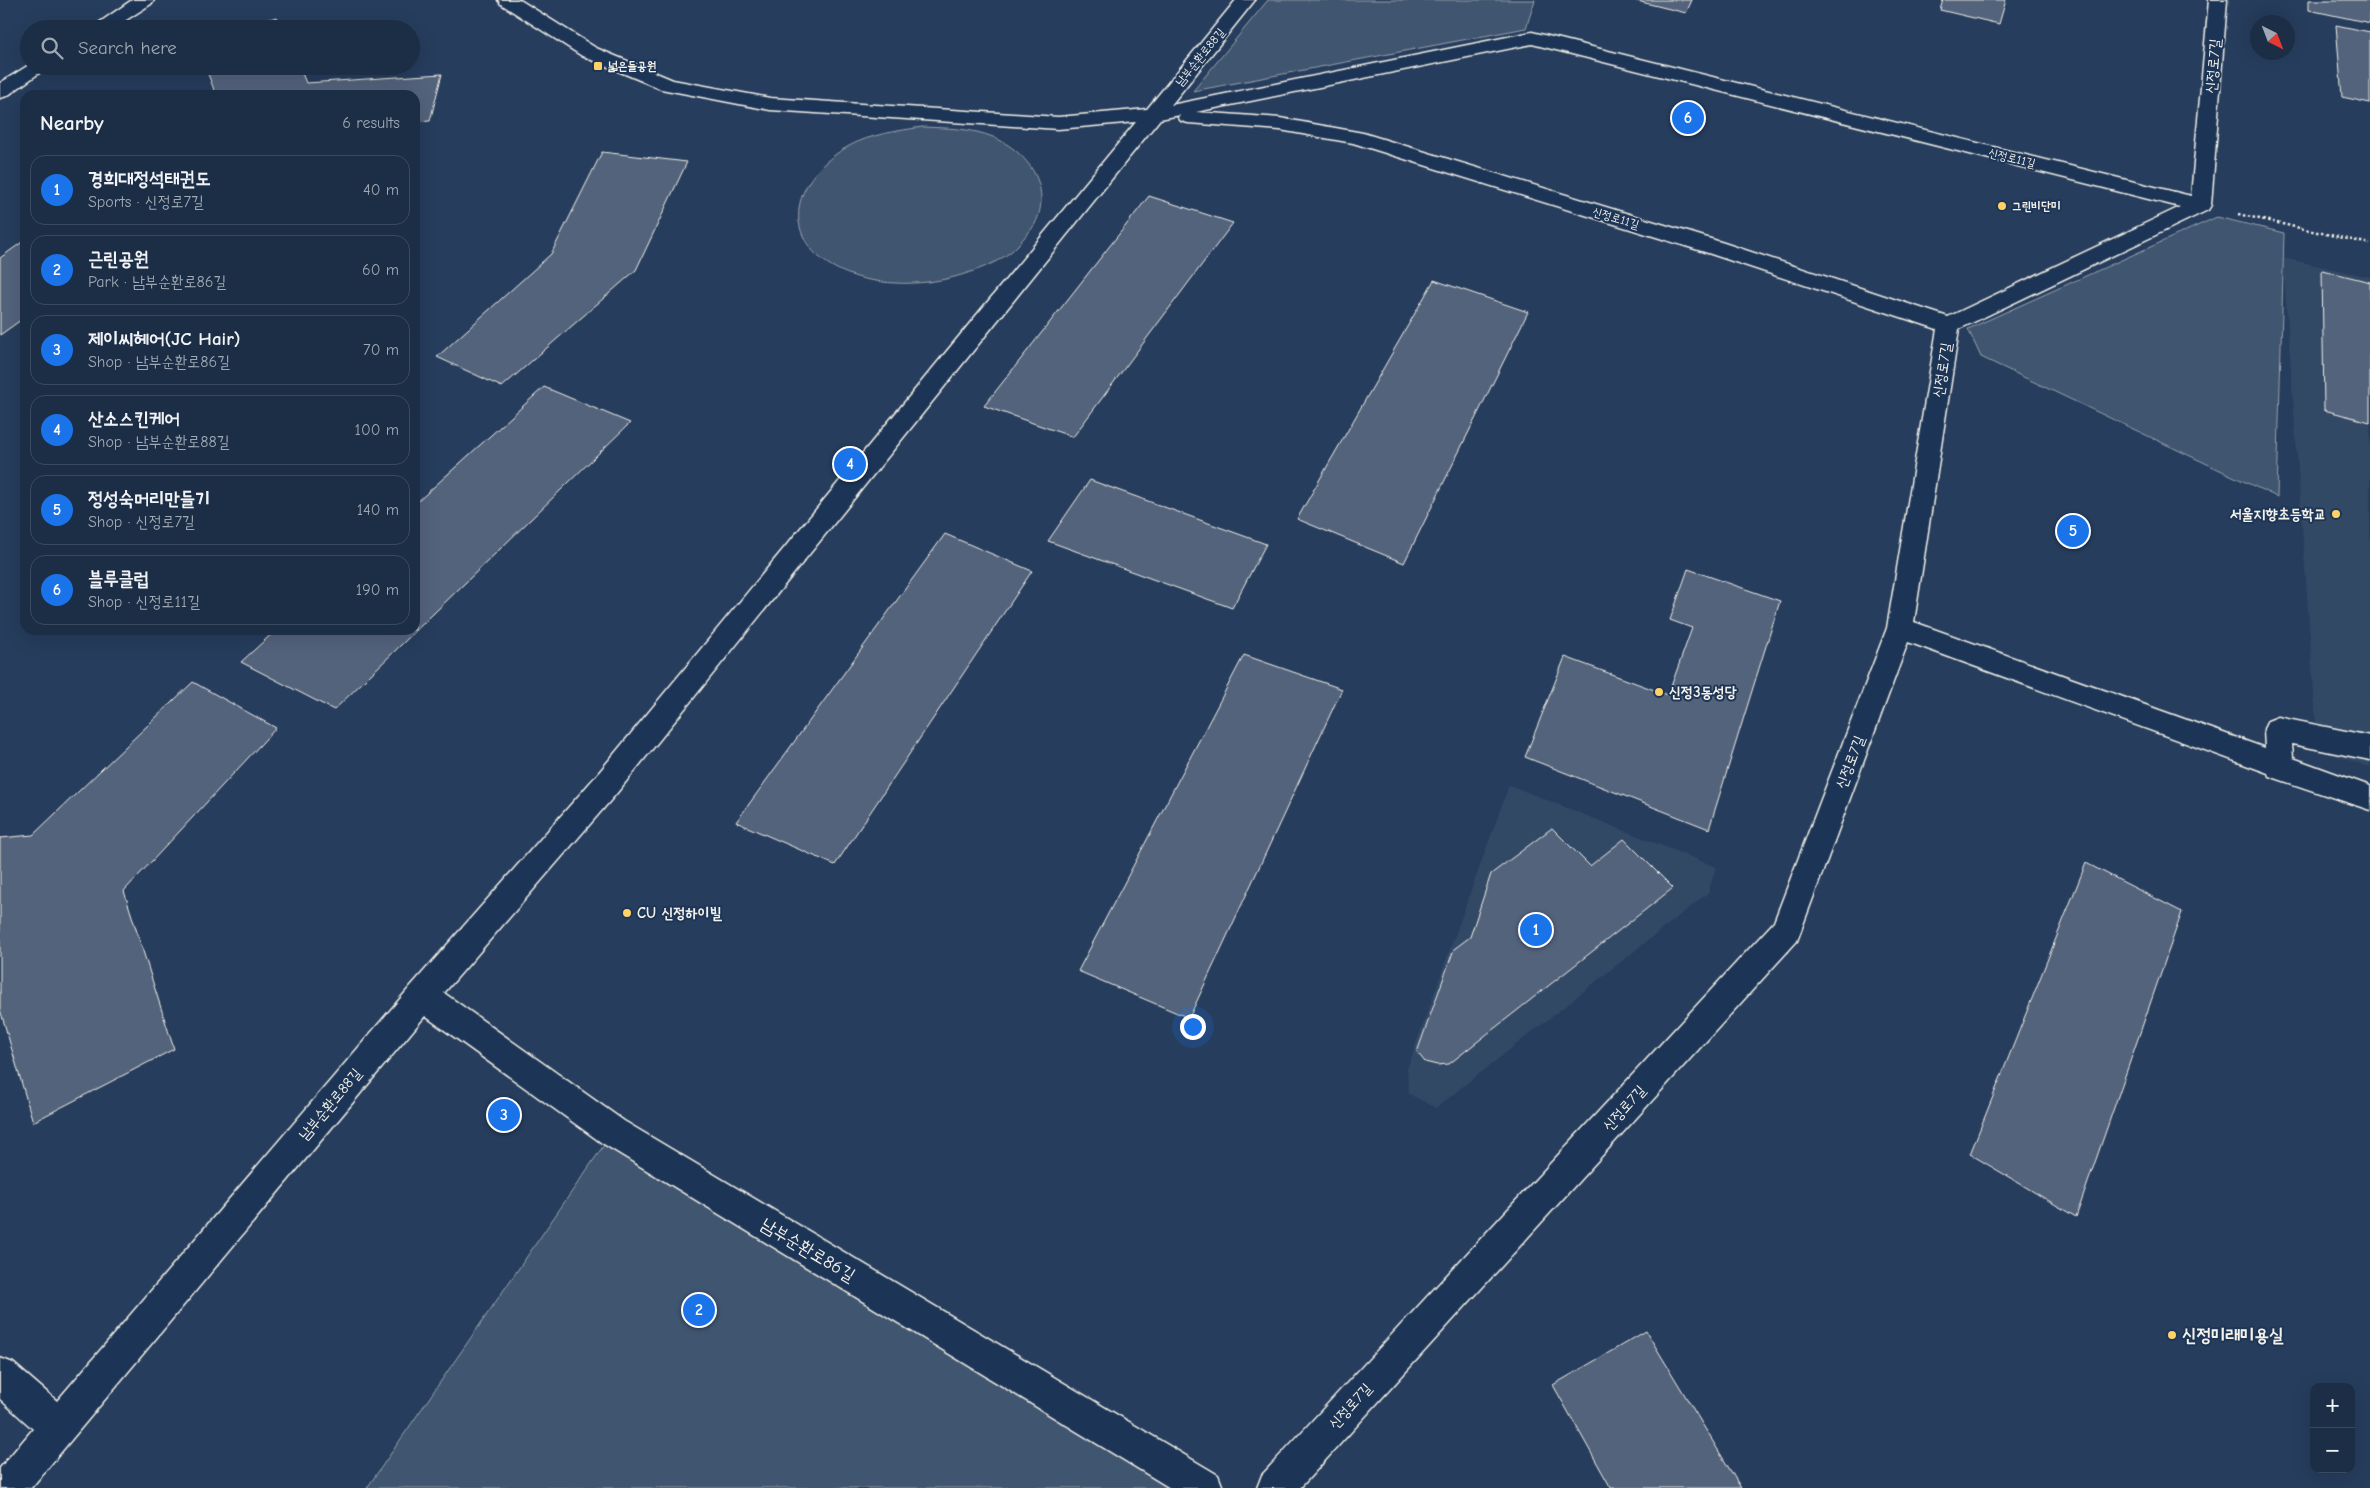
<!DOCTYPE html>
<html lang="en">
<head>
<meta charset="utf-8">
<style>
	body { margin:0; font-family:"Comic Neue","Poor Story",sans-serif; background:#25364d; color:#f1f3f6 }
	.controls { position:absolute; right:15px; bottom:15px; display:grid; overflow:hidden; border-radius:10px; box-shadow:0 5px 20px #0002 }
	.controls button { width:45px; height:45px; display:grid; place-items:center; padding:0; border:0; border-bottom:1px solid #3a4a5f; background:#1c2e46; color:#f1f3f6; font:25px sans-serif }
	.compass { position:absolute; left:2250px; top:15px; width:45px; height:45px; border-radius:50%; background:#1c2e46; box-shadow:0 5px 20px #0002; rotate:138deg }
	.you { position:absolute; left:1192px; top:1026px; width:18px; height:18px; margin:-12px; border:4px solid #fff; border-radius:50%; background:#1a73e8; box-shadow:0 0 0 8px #1a73e833 }
	.badge { display:grid; place-items:center; width:32px; height:32px; border-radius:50%; background:#1a73e8; color:#fff; font-size:16px; font-weight:700 }
	.pin { position:absolute; translate:-50% -50%; border:2px solid #fff; box-shadow:0 1px 5px #0006 }
	.list { margin:0; padding:0; list-style:none }
	h2 { display:flex; justify-content:space-between; align-items:center; height:65px; margin:0; padding:0 20px; font-size:21px }
	h2 small { font-size:16px; font-weight:400; color:#a0a8b3 }
	.list li { display:grid; grid-template-columns:32px 1fr auto; gap:15px; align-items:center; box-sizing:border-box; height:70px; margin:0 10px 10px; padding:0 10px; border:1px solid #3a4a5f; border-radius:15px }
	.list b { display:block; font-size:19px; white-space:nowrap }
	.list p { margin:0; font-size:16px; white-space:nowrap; color:#a0a8b3 }
	.list em { font-size:16px; font-style:normal; color:#a0a8b3 }
	.icon { flex:none; width:28px; height:28px; fill:none; stroke:currentColor; stroke-width:2; stroke-linecap:round; stroke-linejoin:round }
	.map { position:relative; flex:none; width:2370px; height:1488px; overflow:hidden }
	.search { position:absolute; background:#1c2e46; box-shadow:0 5px 20px #0002; left:20px; top:20px; width:400px; height:55px; display:flex; align-items:center; gap:12px; box-sizing:border-box; padding:0 18px; border-radius:28px; color:#a0a8b3; font-size:19px }
	.panel { position:absolute; background:#1c2e46; box-shadow:0 5px 20px #0002; left:20px; top:90px; width:400px; height:545px; border-radius:15px }
	.map>svg:first-child { display:block }
	.built { fill:#334966 }
	.green { fill:#40546f; stroke:#9aa2ac }
	.building { fill:#52647b; stroke:#f4f1e8 }
	.lines { fill:none; stroke-linecap:round; stroke-linejoin:round }
	.minor-casing { stroke:#f4f1e8; stroke-width:3 }
	.path { stroke:#f4f1e8; stroke-width:2.5; stroke-dasharray:2.5 2.5; stroke-linecap:butt }
	.minor { fill:#1d3557; fill-rule:evenodd }
	.poi-dot { fill:#ffd166; stroke:#1d3557; stroke-width:2 }
	.labels { text-anchor:middle; dominant-baseline:central; stroke-width:4; stroke-linejoin:round; paint-order:stroke }
	.far-street-label { font-size:12px; fill:#f4f1e8; stroke:#1d3557 }
	.far-poi-label { font-size:12px; font-weight:bold; fill:#f4f1e8; stroke:#1d3557; text-anchor:start }
	.street-label { font-size:15px; fill:#f4f1e8; stroke:#1d3557 }
	.poi-label { font-size:15px; font-weight:bold; fill:#f4f1e8; stroke:#1d3557; text-anchor:start }
	.near-street-label { font-size:18px; fill:#f4f1e8; stroke:#1d3557 }
	.near-poi-label { font-size:18px; font-weight:bold; fill:#f4f1e8; stroke:#1d3557; text-anchor:start }
</style>
</head>
<body>
<div class="map">
<svg width="2370" height="1488" viewBox="0 0 2370 1488">
	<rect width="100%" height="100%" fill="#263d5d"/>
	<filter id="ink" filterUnits="userSpaceOnUse"><feTurbulence type="fractalNoise" baseFrequency=".02" numOctaves="2"/><feDisplacementMap in="SourceGraphic" scale="10" xChannelSelector="R" yChannelSelector="G"/><feConvolveMatrix kernelMatrix="1 2 1 2 8 2 1 2 1" color-interpolation-filters="sRGB"/></filter>
	<g filter="url(#ink)">
		<!-- built -->
		<path class="built" d="M2283,258L2370,277V767L2318,750Z
			M1509,785L1716,867L1708,893L1436,1108L1409,1094L1407,1069Z"/>
		<!-- green -->
		<path class="green" d="M1268,0H1535L1526,28L1193,91Z
			M922,127C946,128 971,128 993,137C1028,152 1053,187 1035,224C1031,231 1023,238 1018,245C1004,261 978,270 958,276C926,285 890,286 857,277C779,253 782,183 849,146C871,134 898,131 922,127Z
			M2217,217L2284,233L2277,497L1981,357L1968,329Z
			M613,1132L1205,1488H367Z"/>
		<!-- building -->
		<path class="building" d="M1633,0H1692L1686,13Z
			M1943,0H2006L1999,24L1940,10Z
			M2309,0H2370V23L2309,10Z
			M277,17L282,29H234Z
			M2336,25L2370,32V103L2342,97Z
			M205,66H299L306,83L442,74L430,121L415,122V95H216Z
			M602,152L687,162L636,270L502,387L437,357L551,254Z
			M1149,196L1233,223L1073,437L984,406Z
			M25,240V317L0,335V258Z
			M2322,270L2370,282V422L2324,410Z
			M1434,280L1528,312L1404,563L1297,519Z
			M544,387L630,423L334,710L241,662L276,630H415V504Z
			M1090,480L1266,544L1232,608L1048,541Z
			M945,534L1032,571L835,865L736,822Z
			M1688,569L1780,601L1709,829L1525,757L1565,657L1668,695L1692,628L1670,620Z
			M1244,655L1342,689L1189,1018L1078,971Z
			M193,682L276,728L124,891L174,1049L33,1122L0,1009V838L33,835Z
			M1552,828L1590,866L1624,839L1673,888L1449,1064L1437,1065L1425,1062L1417,1052L1454,949L1470,937L1491,874Z
			M2086,863L2182,912L2076,1217L1970,1154Z
			M1646,1331L1741,1488H1611L1553,1385Z"/>
		<g class="lines">
			<!-- minor casing -->
			<g class="minor-casing">
				<path id="minor" d="M132,0H154L151,4L112,29H90Z
					M498,0H520L596,48L673,80L770,98L1058,117L1147,109L1236,0H1255L1171,105L1532,32L2191,196L2209,0H2227L2211,205L2208,210L1959,329L1914,622L2265,748L2264,729L2268,721L2278,717L2370,736V760L2292,744L2293,758L2370,786V810L2269,776L2268,773L1908,642L1797,941L1300,1488H1257L1262,1475L1774,922L1887,628L1937,329L1708,253L1353,143L1280,130L1188,123L1181,121L1178,117L1180,115L1160,119L616,794L444,993L624,1121L1218,1475L1223,1488H1170L602,1143L425,1016L31,1488H0V1468L33,1429L0,1399V1358L13,1363L57,1401L411,986L596,776L1136,122L1058,129L770,110L661,89L582,56L501,4ZM1532,44L2180,207L1948,317L1724,243L1363,133L1280,118L1196,112Z
					M29,65L49,66L7,96L0,98V83Z"/>
			</g>
			<!-- path -->
			<path class="path" d="M2238,214L2370,244"/>
			<!-- minor -->
			<use href="#minor" class="minor"/>
		</g>
	</g>
	<!-- markers -->
	<g class="poi-dot">
		<rect x="593" y="61" width="10" height="10" rx="2.5"/>
		<circle cx="2002" cy="206" r="5"/>
		<circle cx="2336" cy="514" r="5"/>
		<circle cx="1659" cy="692" r="5"/>
		<circle cx="627" cy="913" r="5"/>
		<circle cx="2172" cy="1335" r="5"/>
	</g>
	<g class="labels">
		<!-- far-street labels -->
		<g class="far-street-label">
			<text transform="translate(1200 57) rotate(-51)">남부순환로88길</text>
			<text transform="translate(2012 158) rotate(14)">신정로11길</text>
			<text transform="translate(1616 218) rotate(17)">신정로11길</text>
		</g>
		<!-- far-poi labels -->
		<g class="far-poi-label">
			<text x="608" y="66">넓은들공원</text>
			<text x="2012" y="206">그린비단미</text>
		</g>
		<!-- street labels -->
		<g class="street-label">
			<text transform="translate(2213 66) rotate(-85)">신정로7길</text>
			<text transform="translate(1942 370) rotate(-81)">신정로7길</text>
			<text transform="translate(1850 762) rotate(-69)">신정로7길</text>
			<text transform="translate(330 1104) rotate(-50)">남부순환로88길</text>
			<text transform="translate(1624 1108) rotate(-48)">신정로7길</text>
			<text transform="translate(1350 1406) rotate(-48)">신정로7길</text>
		</g>
		<!-- poi labels -->
		<g class="poi-label">
			<text x="2326" y="514" text-anchor="end">서울지향초등학교</text>
			<text x="1669" y="692">신정3동성당</text>
			<text x="637" y="913">CU 신정하이빌</text>
		</g>
		<!-- near-street labels -->
		<g class="near-street-label">
			<text transform="translate(808 1250) rotate(31)">남부순환로86길</text>
		</g>
		<!-- near-poi labels -->
		<g class="near-poi-label">
			<text x="2182" y="1335">신정미래미용실</text>
		</g>
	</g>
</svg>
<div class="controls">
<button>+</button>
<button>−</button>
</div>
<svg class="compass" viewBox="-18 -18 36 36"><path d="M0-13l5 13h-10z" fill="#e53935"/><path d="M0 13l5-13h-10z" fill="#a0a8b3"/></svg>
<div class="you"></div>
<div class="pin badge" style="left:1536px;top:930px">1</div>
<div class="pin badge" style="left:699px;top:1310px">2</div>
<div class="pin badge" style="left:504px;top:1115px">3</div>
<div class="pin badge" style="left:850px;top:464px">4</div>
<div class="pin badge" style="left:2073px;top:531px">5</div>
<div class="pin badge" style="left:1688px;top:118px">6</div>
<div class="search"><svg class="icon" aria-label="search" viewBox="0 0 24 24"><circle cx="10" cy="10" r="6"/><path d="M15 15l6 6"/></svg>Search here</div>
<section class="panel">
<h2>Nearby<small>6 results</small></h2>
<ul class="list">
<li><span class="badge">1</span><div><b>경희대정석태권도</b><p>Sports · 신정로7길</p></div><em>40 m</em></li>
<li><span class="badge">2</span><div><b>근린공원</b><p>Park · 남부순환로86길</p></div><em>60 m</em></li>
<li><span class="badge">3</span><div><b>제이씨헤어(JC Hair)</b><p>Shop · 남부순환로86길</p></div><em>70 m</em></li>
<li><span class="badge">4</span><div><b>산소스킨케어</b><p>Shop · 남부순환로88길</p></div><em>100 m</em></li>
<li><span class="badge">5</span><div><b>정성숙머리만들기</b><p>Shop · 신정로7길</p></div><em>140 m</em></li>
<li><span class="badge">6</span><div><b>블루클럽</b><p>Shop · 신정로11길</p></div><em>190 m</em></li>
</ul>
</section>
</div>
</body>
</html>
